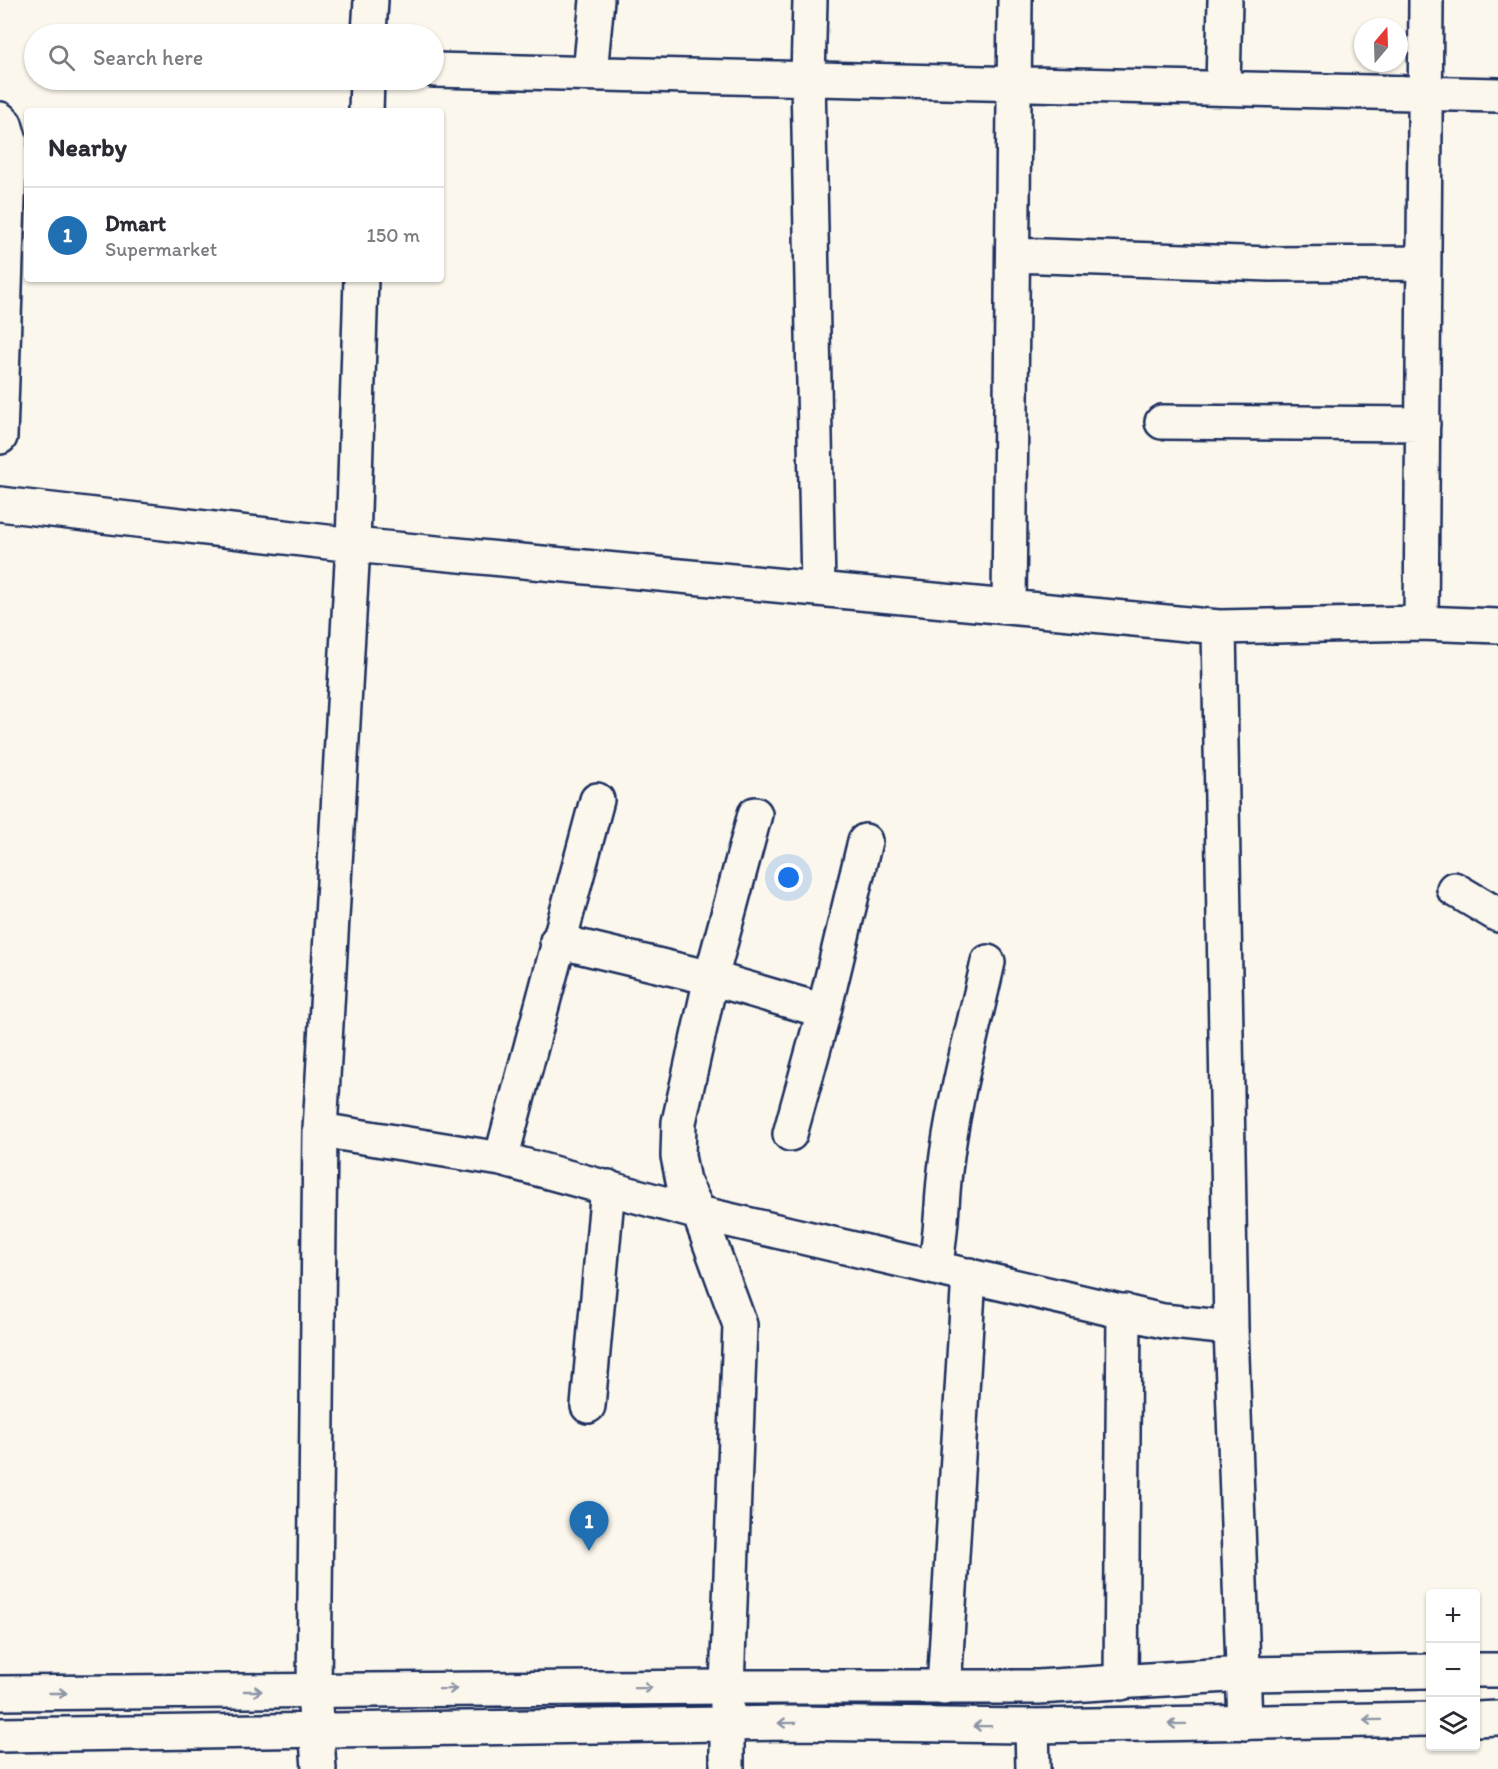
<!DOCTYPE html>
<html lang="en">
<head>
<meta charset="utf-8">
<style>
	body { margin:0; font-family:Itim,sans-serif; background:#f7f7f7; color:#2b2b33 }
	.controls { position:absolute; right:18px; bottom:18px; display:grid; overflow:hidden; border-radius:6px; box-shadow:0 2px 4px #0004 }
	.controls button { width:54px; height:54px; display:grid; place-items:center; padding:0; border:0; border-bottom:2px solid #e1e1e2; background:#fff; color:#2b2b33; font:30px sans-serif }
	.compass { position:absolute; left:1354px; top:18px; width:54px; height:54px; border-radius:50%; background:#fff; box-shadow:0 2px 4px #0004; rotate:19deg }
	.you { position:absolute; left:789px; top:878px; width:21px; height:21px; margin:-15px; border:4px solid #fff; border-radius:50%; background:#1a73e8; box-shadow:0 0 0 9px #1a73e833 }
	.badge { display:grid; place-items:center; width:39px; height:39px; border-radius:50%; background:#1f6fb2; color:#fff; font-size:20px; font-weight:700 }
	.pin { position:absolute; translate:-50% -50px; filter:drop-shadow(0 2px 3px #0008) }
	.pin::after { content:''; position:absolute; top:32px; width:21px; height:18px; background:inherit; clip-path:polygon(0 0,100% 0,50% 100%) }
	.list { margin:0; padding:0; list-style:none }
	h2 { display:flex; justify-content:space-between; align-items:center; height:78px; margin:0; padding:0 24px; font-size:26px }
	h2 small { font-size:20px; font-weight:400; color:#7c7c81 }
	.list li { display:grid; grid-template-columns:39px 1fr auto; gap:18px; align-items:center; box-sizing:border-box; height:96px; padding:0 24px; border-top:2px solid #e1e1e2 }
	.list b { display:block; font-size:22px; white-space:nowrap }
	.list p { margin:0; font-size:20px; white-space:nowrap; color:#7c7c81 }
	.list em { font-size:20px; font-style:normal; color:#7c7c81 }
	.icon { flex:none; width:33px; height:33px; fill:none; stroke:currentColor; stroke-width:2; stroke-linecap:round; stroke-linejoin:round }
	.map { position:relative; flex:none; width:1498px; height:1769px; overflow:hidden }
	.search { position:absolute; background:#fff; box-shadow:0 2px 4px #0004; left:24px; top:24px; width:420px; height:66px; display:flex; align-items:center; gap:15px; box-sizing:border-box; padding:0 21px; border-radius:33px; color:#7c7c81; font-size:22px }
	.panel { position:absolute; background:#fff; box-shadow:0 2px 4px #0004; left:24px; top:108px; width:420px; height:174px; border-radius:6px }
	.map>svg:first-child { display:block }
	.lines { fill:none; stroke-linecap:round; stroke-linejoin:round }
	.minor-casing { stroke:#1b2f5e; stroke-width:38 }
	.major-casing { stroke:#1b2f5e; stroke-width:38 }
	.minor { stroke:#fbf7ec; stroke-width:33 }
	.major { stroke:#fbf7ec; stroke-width:33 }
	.oneway { stroke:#8b93a5 }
</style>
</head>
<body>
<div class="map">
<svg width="1498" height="1769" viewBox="0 0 1498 1769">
	<rect width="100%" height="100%" fill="#fbf7ec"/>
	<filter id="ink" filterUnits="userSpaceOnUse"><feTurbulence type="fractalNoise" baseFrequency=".0167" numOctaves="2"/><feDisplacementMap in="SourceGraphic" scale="12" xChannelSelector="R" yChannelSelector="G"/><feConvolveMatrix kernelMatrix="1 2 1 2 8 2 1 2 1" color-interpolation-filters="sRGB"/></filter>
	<g filter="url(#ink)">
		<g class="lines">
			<!-- minor casing -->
			<g class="minor-casing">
				<path id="minor" d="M810,0L808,78L818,588
					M369,34L371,0
					M434,70L1498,95
					M590,73L597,0
					M1223,88L1225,0
					M366,111L367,80
					M0,119L5,124L10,141L0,437
					M1014,255L1270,264L1424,263
					M1162,422L1423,424
					M0,504L353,545L1219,627L1421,623L1498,626
					M1009,607L1015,0
					M1421,623L1426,0
					M1219,627L1231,1328L1245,1723
					M1454,889L1498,915
					M557,941L711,978L824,1011
					M320,1130L501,1159L699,1213L1163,1321L1231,1328
					M790,1134L824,1011L865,841
					M501,1159L597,800
					M935,1267C942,1233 941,1204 945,1171C953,1101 973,1031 988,962
					M588,1406L608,1187
					M1121,1683L1124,1311
					M944,1688L969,1275
					M1032,1726L1033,1769
					M319,1769L314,1690L320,1130L353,545L361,279
					M727,1769V1687L740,1325L699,1213L683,1181L678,1156L679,1122L711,978L755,814"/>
			</g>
			<!-- major casing -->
			<g class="major-casing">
				<path id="major" d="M1476,1670H1498
					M0,1693L727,1687H1038L1244,1674L1430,1671
					M1476,1719L1498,1718
					M0,1735L791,1723L1032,1726L1430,1719"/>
			</g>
			<!-- minor -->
			<use href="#minor" class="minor"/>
			<!-- major -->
			<use href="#major" class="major"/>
		</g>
		<!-- one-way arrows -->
		<defs><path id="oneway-shaft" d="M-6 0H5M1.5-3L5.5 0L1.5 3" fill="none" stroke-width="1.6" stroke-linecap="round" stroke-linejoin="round" transform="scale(1.5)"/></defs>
		<g class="oneway">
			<use href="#oneway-shaft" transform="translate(643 1688) rotate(-1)"/>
			<use href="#oneway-shaft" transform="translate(448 1689) rotate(-1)"/>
			<use href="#oneway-shaft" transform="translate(253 1691)"/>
			<use href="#oneway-shaft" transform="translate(58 1693)"/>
			<use href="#oneway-shaft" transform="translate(1372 1720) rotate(179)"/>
			<use href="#oneway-shaft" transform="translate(787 1723) rotate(179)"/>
			<use href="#oneway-shaft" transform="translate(1177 1724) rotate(179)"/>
			<use href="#oneway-shaft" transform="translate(982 1726) rotate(-179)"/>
		</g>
	</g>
</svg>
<div class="controls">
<button>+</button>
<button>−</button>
<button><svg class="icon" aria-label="layers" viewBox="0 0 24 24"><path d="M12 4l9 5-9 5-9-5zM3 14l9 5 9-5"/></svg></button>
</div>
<svg class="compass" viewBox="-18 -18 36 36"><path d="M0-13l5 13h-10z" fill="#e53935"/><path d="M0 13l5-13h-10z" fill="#7c7c81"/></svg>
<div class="you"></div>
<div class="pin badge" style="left:589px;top:1551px">1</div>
<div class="search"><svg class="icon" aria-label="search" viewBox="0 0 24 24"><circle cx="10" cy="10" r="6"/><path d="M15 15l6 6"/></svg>Search here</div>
<section class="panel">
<h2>Nearby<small></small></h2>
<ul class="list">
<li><span class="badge">1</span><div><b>Dmart</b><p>Supermarket</p></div><em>150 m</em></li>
</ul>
</section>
</div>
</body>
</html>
